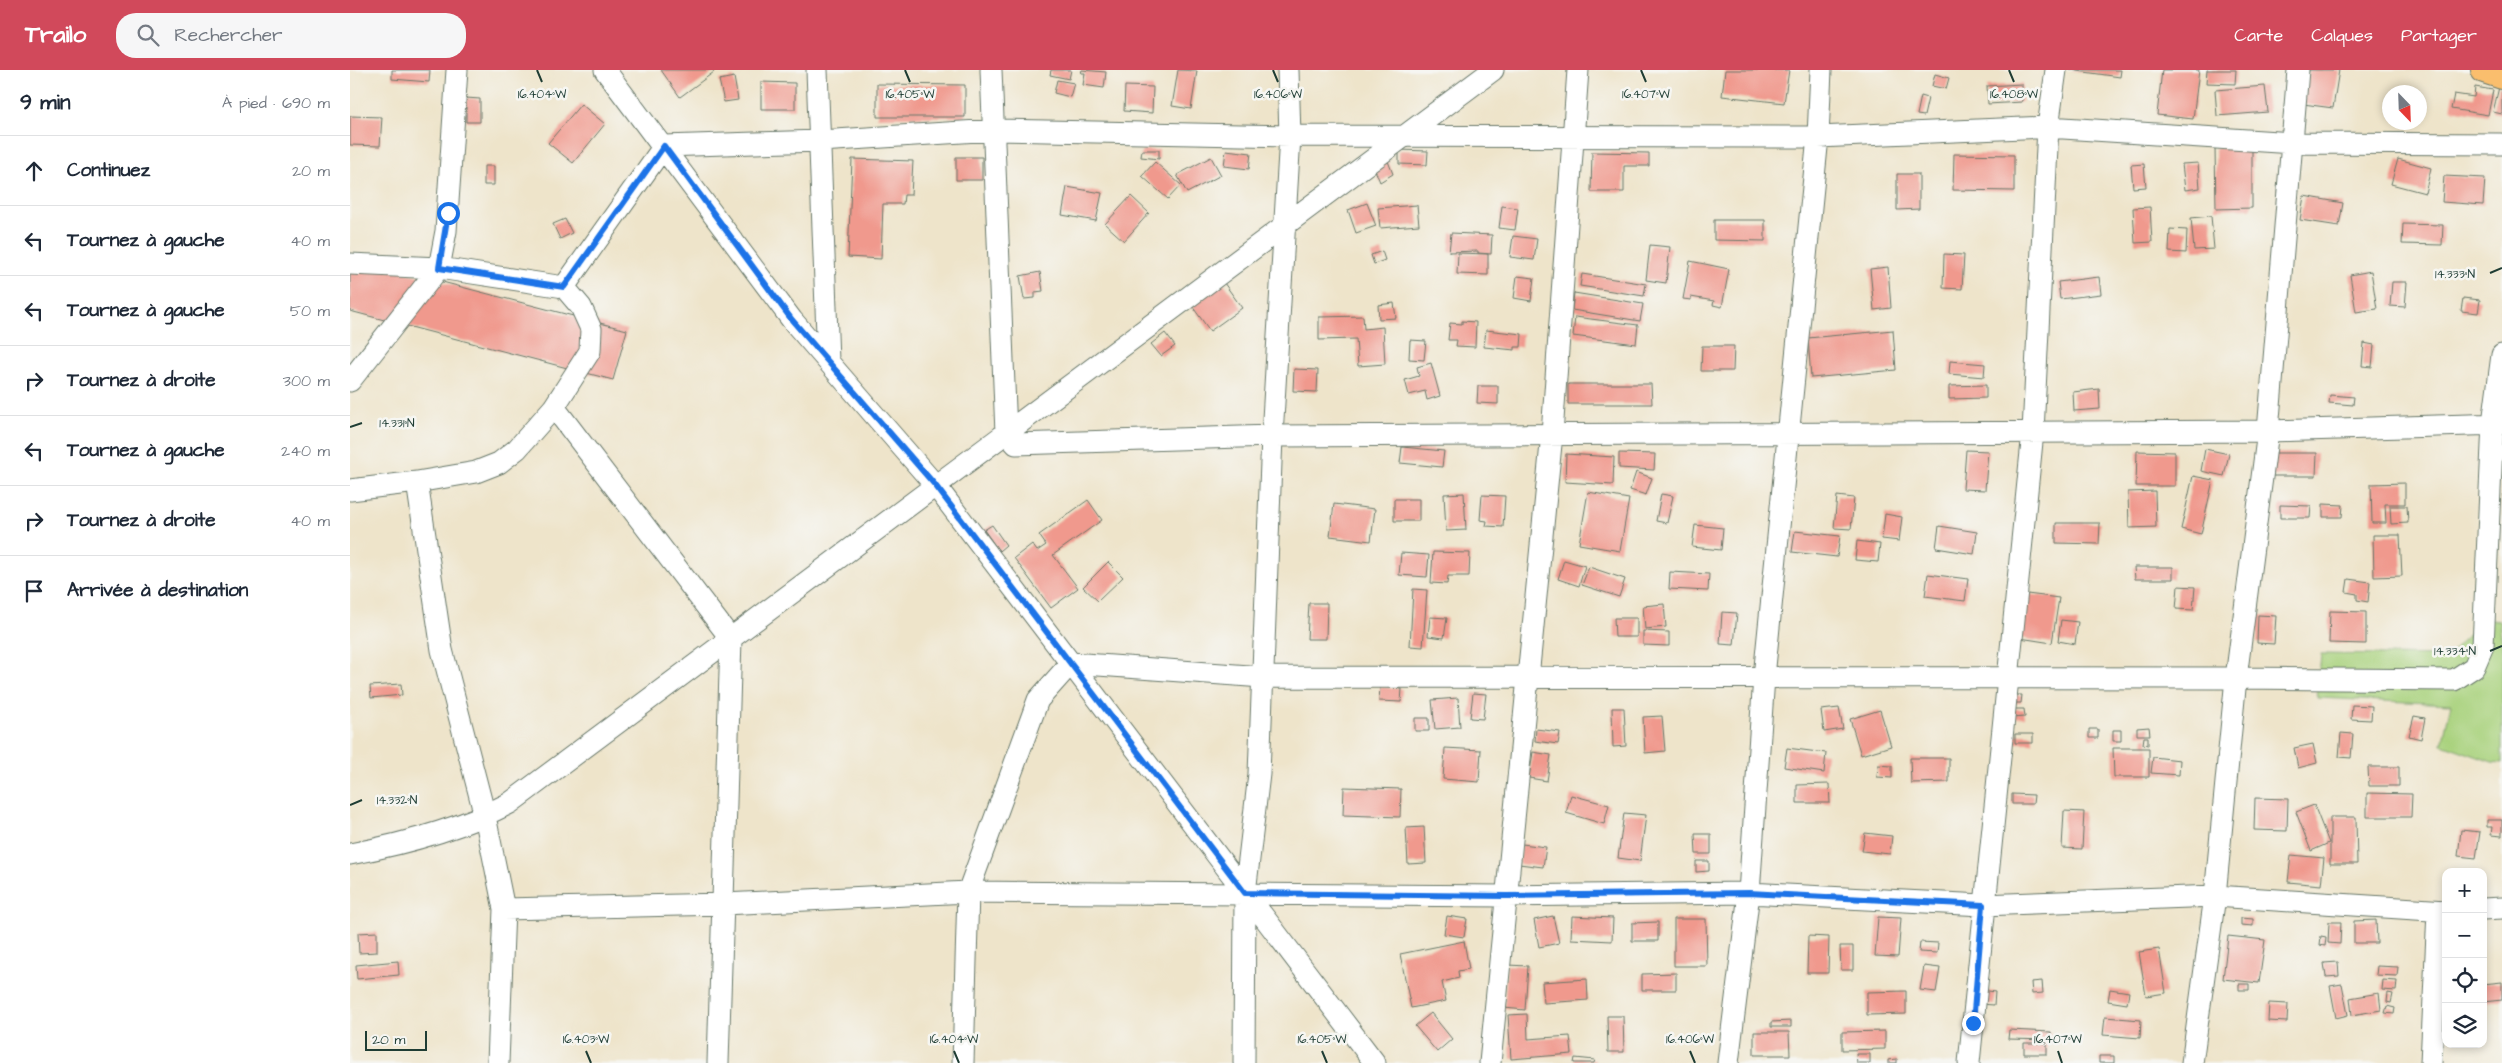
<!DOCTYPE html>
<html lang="fr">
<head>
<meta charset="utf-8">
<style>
	body { margin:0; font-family:"Architects Daughter",sans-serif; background:#f6f6f7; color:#1f2937 }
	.controls { position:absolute; right:15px; bottom:15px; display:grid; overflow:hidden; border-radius:10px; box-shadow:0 2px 8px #0003 }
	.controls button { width:45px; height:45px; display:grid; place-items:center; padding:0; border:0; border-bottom:1px solid #e0e1e3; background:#fff; color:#1f2937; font:25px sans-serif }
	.compass { position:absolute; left:2032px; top:15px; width:45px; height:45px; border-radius:50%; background:#fff; box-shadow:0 2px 8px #0003; rotate:157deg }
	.scale { position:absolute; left:15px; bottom:12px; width:62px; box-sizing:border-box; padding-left:5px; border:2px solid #1f3d34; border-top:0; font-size:14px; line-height:18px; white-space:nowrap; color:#1f3d34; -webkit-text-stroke:4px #f6f6f2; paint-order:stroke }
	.stop { position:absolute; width:15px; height:15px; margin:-11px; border:4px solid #1a73e8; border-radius:50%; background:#fff }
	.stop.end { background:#1a73e8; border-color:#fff; box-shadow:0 1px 5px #0008 }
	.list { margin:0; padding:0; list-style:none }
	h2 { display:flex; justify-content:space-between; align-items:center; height:65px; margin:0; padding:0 20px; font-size:21px }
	h2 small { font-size:16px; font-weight:400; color:#747a83 }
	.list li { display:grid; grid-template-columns:32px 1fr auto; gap:15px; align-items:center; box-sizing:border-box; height:70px; padding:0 20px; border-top:1px solid #e0e1e3 }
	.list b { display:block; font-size:19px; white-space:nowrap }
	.list em { font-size:16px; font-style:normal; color:#747a83 }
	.icon { flex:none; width:28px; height:28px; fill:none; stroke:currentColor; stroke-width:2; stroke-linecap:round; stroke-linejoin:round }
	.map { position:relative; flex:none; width:2152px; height:993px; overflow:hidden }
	header { display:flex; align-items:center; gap:30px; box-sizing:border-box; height:70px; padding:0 25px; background:#d1495b; color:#fff }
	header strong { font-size:24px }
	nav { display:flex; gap:28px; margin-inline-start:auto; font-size:18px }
	.search { width:350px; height:45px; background:#f6f6f7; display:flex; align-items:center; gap:12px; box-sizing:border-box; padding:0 18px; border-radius:20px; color:#747a83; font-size:19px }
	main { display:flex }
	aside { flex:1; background:#fff }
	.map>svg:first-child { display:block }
	.green { fill:#a9d27d; stroke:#648858 }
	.building { fill:#f0998d }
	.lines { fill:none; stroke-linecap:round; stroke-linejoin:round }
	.minor-casing { stroke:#677768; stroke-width:23 }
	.major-casing { stroke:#677768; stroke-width:28 }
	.minor { stroke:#fff; stroke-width:21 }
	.major { stroke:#fabe6d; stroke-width:26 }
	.route { stroke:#1a73e8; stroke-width:6 }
	.ticks { fill:none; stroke:#1f3d34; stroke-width:2 }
	.ticks-label { font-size:12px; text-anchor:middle; fill:#1f3d34; stroke:#f6f6f2; stroke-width:5; stroke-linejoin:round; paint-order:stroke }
</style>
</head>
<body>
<header>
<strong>Trailo</strong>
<div class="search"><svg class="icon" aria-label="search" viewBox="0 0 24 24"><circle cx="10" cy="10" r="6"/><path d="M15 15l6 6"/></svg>Rechercher</div>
<nav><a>Carte</a><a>Calques</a><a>Partager</a></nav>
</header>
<main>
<aside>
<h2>9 min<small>À pied · 690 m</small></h2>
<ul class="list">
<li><svg class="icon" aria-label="ahead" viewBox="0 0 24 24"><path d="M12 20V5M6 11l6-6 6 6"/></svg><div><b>Continuez</b></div><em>20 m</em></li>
<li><svg class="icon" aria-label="left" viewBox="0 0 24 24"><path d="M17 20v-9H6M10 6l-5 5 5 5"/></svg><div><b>Tournez à gauche</b></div><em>40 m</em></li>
<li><svg class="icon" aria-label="left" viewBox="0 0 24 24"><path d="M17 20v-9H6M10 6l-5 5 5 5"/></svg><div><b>Tournez à gauche</b></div><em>50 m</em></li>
<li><svg class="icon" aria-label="right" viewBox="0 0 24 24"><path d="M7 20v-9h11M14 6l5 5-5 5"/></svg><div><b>Tournez à droite</b></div><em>300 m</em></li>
<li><svg class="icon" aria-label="left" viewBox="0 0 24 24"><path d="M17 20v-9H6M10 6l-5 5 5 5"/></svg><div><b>Tournez à gauche</b></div><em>240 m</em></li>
<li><svg class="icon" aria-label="right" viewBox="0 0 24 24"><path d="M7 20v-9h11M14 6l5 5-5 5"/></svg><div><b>Tournez à droite</b></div><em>40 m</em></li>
<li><svg class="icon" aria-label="arrive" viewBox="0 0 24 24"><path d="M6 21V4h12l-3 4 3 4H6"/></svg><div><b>Arrivée à destination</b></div></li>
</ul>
</aside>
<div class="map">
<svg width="2152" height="993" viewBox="0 0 2152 993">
	<rect width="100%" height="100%" fill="#f6f6f2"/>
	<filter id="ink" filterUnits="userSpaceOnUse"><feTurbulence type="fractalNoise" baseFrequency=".02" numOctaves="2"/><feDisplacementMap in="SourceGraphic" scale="10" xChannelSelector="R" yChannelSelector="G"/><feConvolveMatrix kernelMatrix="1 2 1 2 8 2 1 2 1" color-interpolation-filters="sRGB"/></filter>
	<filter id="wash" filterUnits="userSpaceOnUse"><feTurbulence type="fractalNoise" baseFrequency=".0096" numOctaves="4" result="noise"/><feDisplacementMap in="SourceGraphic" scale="20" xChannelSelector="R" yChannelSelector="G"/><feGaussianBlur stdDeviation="1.12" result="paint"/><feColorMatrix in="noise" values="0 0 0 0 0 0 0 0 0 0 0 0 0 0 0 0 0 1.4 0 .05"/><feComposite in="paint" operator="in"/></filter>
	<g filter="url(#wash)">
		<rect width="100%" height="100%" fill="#eee4ca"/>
		<!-- green -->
		<path class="green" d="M2135,548L2149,551L2152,573V693L2142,692L2092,674L2101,634L1967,628L1971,584L2098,586Z"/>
		<g id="blocks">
			<!-- building -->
			<path class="building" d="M42,0H80L79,12L42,9Z
				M311,0H363L364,2L330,27Z
				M701,0H721L719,9L700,5Z
				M732,0L756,2L754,18L733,15L735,3H731Z
				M828,0L847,1L841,39L822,36Z
				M1375,0H1439L1434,33L1372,26Z
				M1720,0H1771L1770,7Z
				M1812,0H1849L1843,49L1807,45Z
				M1857,0H1886L1885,14L1856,13Z
				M1959,0H1989L1983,38L1953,34Z
				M1585,4L1599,8L1596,19L1582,16Z
				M384,7L388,30L374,32L369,10Z
				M707,10L724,13L720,27L704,23Z
				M411,12L445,13V39H411Z
				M527,14L615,15V47H527Z
				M1672,14V32L1638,34L1637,16Z
				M775,16L803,17L802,43L774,41Z
				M1915,16L1918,42L1867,46L1865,20Z
				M2125,17L2143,20L2138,45L2101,39L2104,24L2124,27Z
				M2149,17L2152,18V44L2143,42Z
				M1571,26L1578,28L1574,46L1567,45Z
				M116,28L130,29V52H116Z
				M231,34L255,54L223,93L198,73Z
				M0,46L32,47L30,76L0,75Z
				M1902,77V138L1866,139L1865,78Z
				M792,80H809V89L791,87Z
				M876,80L901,83L899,99L874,96Z
				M1049,80L1078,81L1077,95L1049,94Z
				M1242,82L1299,83V96H1274V122H1241Z
				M1604,84L1664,85V121L1603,120Z
				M606,87H632V110H606Z
				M861,87L871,105L837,123L827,105Z
				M502,89L563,91L561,125H554L553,134H533L531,189L498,187Z
				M2048,89L2081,98L2075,123L2041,114Z
				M1038,91L1043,104L1030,112L1025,100Z
				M805,92L831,115L818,129L792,106Z
				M1848,93L1850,118L1835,120L1832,94Z
				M1794,94L1796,117L1783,118L1781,95Z
				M134,96H144V115H134Z
				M1547,104H1569V139L1547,140Z
				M2094,106L2135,108L2133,135L2092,132Z
				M717,117L752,123L746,151L712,145Z
				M781,126L799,143L774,171L755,154Z
				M1954,126L1993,133L1989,156L1950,150Z
				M1017,133L1026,156L1006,163L998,140Z
				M1067,135L1069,155L1030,158L1028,138Z
				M1152,136L1168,138L1165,160L1149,158Z
				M1800,137L1802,172L1785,173L1783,138Z
				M1861,146L1864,179L1844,180L1841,148Z
				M215,149L222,163L210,169L203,154Z
				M1364,150H1415V171L1364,170Z
				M2053,154L2093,155L2092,175L2052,174Z
				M1820,159L1837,160L1836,183L1819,182Z
				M1101,163L1142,165L1141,184L1128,183V181L1099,182Z
				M1163,166L1187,169L1184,190L1160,187Z
				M1300,175L1320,177L1316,213L1296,210Z
				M1032,181L1035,190L1024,194L1021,185Z
				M1108,183L1138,184V205L1107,204Z
				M1594,184L1614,185L1612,219L1593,218Z
				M0,188L277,260L263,310L0,241Z
				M1340,191L1379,199L1372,237L1363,235L1364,231L1341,227V230L1333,229Z
				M1538,197L1541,238L1524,240L1520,199Z
				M2021,201L2027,239L2006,242L2000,205Z
				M690,202L693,221L685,222V228L674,229L670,206Z
				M1232,204L1296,214L1294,226L1230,216Z
				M1167,206L1184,208L1181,231L1164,228Z
				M1749,207L1751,224L1710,229L1708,212Z
				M2042,212H2057L2055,237L2040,236Z
				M874,213L892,238L860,261L842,236Z
				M1224,223L1293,234L1290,251L1222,240Z
				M2113,228L2130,230L2128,243L2111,241Z
				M1044,233L1046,248L1029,249L1028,235Z
				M1013,246L1014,259L1033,257L1035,294L1008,296L1006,269L969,270V247Z
				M1225,247L1288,255L1286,274L1223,266Z
				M1112,251L1126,252L1125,277L1106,276L1107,270H1098L1100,253L1112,254Z
				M1136,260L1172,264L1171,277H1165V280L1134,277Z
				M1543,260L1546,300L1461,308L1458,268Z
				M815,263L825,276L811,286L801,274Z
				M1060,270L1076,271L1074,290L1059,289Z
				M2014,273L2024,275L2022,297L2012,296Z
				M1352,276H1384L1383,301H1351Z
				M1600,291L1635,294L1634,307L1599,304Z
				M1081,293L1090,326L1077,330L1075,321L1059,325L1055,310L1069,306L1067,297Z
				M944,299L968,300L967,322L943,321Z
				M1218,314H1301L1302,334H1218Z
				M1636,315V328L1599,329V316Z
				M1128,316H1148V334L1127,333Z
				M1749,319L1750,339L1724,341L1723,322Z
				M1980,325L2004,327L2003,335L1979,333Z
				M1052,377L1094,381L1092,397L1050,393Z
				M1855,379L1879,384L1874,406L1851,401Z
				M1616,380L1638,381L1635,420L1613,419Z
				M1787,381L1825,382V416H1786Z
				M1269,383L1305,384L1304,400L1269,398Z
				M1920,383H1967L1966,406H1920Z
				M1216,384L1264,387L1263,415L1215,412Z
				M1286,402L1302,408L1296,425L1280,420Z
				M1843,406L1863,410L1851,464L1831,459Z
				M2055,413V434H2035L2036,453H2022L2021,414Z
				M1805,421L1806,457L1779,458L1778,422Z
				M1238,422L1279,429L1270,481L1229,474Z
				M1114,423L1116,460L1096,461L1094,424Z
				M1311,424L1323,426L1317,453L1306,451Z
				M1132,425L1155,426L1153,457L1136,456L1137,451L1130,450Z
				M1487,426L1504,428L1501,459L1484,458Z
				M1044,429H1069V451H1044Z
				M738,430L752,450L703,485L728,518L701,538L664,488L682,474L687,481L696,475L689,465Z
				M984,434L1025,439L1021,471L980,466Z
				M1973,434L1993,435L1992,447H1973Z
				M1930,435L1961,436L1960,448H1930Z
				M2040,436H2057L2058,453L2041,454Z
				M1535,444L1552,447L1549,471L1532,469Z
				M1706,453H1750L1749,474L1706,473Z
				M642,455L656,475L649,481L634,460Z
				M1345,455L1373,458L1371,480L1342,477Z
				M1589,456L1627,462L1624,484L1586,478Z
				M1445,461L1490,466L1487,487L1442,482Z
				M2023,465H2050L2052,506L2024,507Z
				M1507,471L1530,474L1528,492L1505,490Z
				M1083,482L1120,483L1119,506H1098L1097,514L1081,513Z
				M1051,483L1079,485L1077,507L1049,505Z
				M1214,490L1235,496L1229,516L1208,509Z
				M758,492L773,507L748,531L733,517Z
				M1239,497L1275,509L1269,527L1232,515Z
				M1784,497H1823V509H1785Z
				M1320,502L1359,504L1358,521L1319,519Z
				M1578,504L1618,509L1615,531L1575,526Z
				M1998,509L2020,512L2018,532L2007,530V524L1996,522Z
				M1828,516L1845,517L1843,540L1826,539Z
				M1063,519L1077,520L1073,577L1060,576Z
				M1677,524L1709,528L1702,573L1670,568Z
				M959,533H977L976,569H957Z
				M1314,534L1316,557L1295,559L1293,536Z
				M1980,541L2016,542V574L1979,573Z
				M1372,542L1387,543L1384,575L1370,574Z
				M1908,545L1926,546L1924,574L1907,573Z
				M1080,547L1097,548L1094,568L1078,566Z
				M1264,548H1287V567H1265Z
				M1711,550L1728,552L1725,574L1708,571Z
				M1293,561L1319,562V576L1293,575Z
				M51,614L52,625L21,628L20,616Z
				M1030,617L1052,619L1051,632L1029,631Z
				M1123,623L1136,624L1133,649L1120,648Z
				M1659,625H1672L1671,633H1659Z
				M1108,628L1110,657L1085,659L1082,630Z
				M2002,635L2022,636L2021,650L2001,649Z
				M1262,638H1274L1276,676L1263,677Z
				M1489,638L1493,659L1474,662L1471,640Z
				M1661,639H1674L1675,647L1661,648Z
				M1530,640L1541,676L1511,685L1500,649Z
				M1312,646L1315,681L1295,683L1293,647Z
				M2064,646L2075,648L2071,669L2059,666Z
				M1065,648H1079V661H1065Z
				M1799,657L1800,665H1787V658Z
				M1186,659L1210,662L1208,674L1185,671Z
				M1739,659H1748V668H1739Z
				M1763,660H1771V671H1763Z
				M1991,663L2003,664L2001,688L1989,687Z
				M1665,664H1683V673H1665Z
				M1794,667H1798V675L1793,674Z
				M1963,674L1967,693L1948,698L1944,678Z
				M1095,678L1131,680L1129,712L1093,709Z
				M1437,678L1476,683L1474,703L1434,697Z
				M1763,678H1799V707H1764Z
				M1183,682L1201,685L1197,711L1179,708Z
				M1803,687L1830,690L1829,705L1801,703Z
				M1560,688H1599V712L1561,713Z
				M1528,695L1542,696V708L1527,707Z
				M2018,697H2049V716H2019Z
				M1479,714L1480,733H1447V715Z
				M994,717L1051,719L1050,747L993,745Z
				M2017,723L2062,724L2061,747H2017Z
				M1662,724L1684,725L1683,734H1662Z
				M1221,725L1259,735L1254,754L1216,743Z
				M1905,728L1938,729L1937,761L1904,760Z
				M1964,735L1979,773L1961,781L1946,742Z
				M1714,741L1734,742L1732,779L1712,778Z
				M1274,743L1296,745L1290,791L1268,788Z
				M1980,747H2006L2007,794H1980Z
				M2137,750H2152V766L2141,765L2142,757H2137Z
				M1074,757L1076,793L1058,794L1056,758Z
				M2111,760L2130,762L2126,788L2108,786Z
				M1515,763L1542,766L1540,784L1512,781Z
				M1345,764H1361V784H1346Z
				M1172,774L1196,777L1193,797L1169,794Z
				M1941,785L1974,788L1971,815L1938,812Z
				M1346,791H1359V801L1346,802Z
				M1097,846L1117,849L1114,867L1094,864Z
				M1203,846L1209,873L1189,877L1184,850Z
				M1222,846L1263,848L1262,871L1221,869Z
				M1528,847L1551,848L1548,887L1525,886Z
				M1891,848L1903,849V856L1891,855Z
				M1324,849H1356L1357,896H1324Z
				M2026,850L2027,873H2004V851Z
				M1308,852V871H1282V853Z
				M1979,852H1991L1990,874L1978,873Z
				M27,862V882L9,883L8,863Z
				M1458,866L1479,867L1478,903H1457Z
				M1878,866L1915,870L1909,913L1873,909Z
				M1971,866L1976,867L1975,876L1970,875Z
				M1114,871L1119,899L1108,901L1109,908L1092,912L1096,931L1061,938L1050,884Z
				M1570,872L1588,873L1587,883L1569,882Z
				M1490,876H1503V900H1491Z
				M1809,879L1816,923L1796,926L1789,882Z
				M48,891L49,905L7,909L6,895Z
				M1988,892L1989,906L1976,907L1974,893Z
				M1157,895L1178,896L1175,940L1154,938Z
				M1574,896L1590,898L1586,922L1570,920Z
				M2027,896L2048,897L2047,906L2026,905Z
				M1326,903V920H1292V904Z
				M1237,909L1238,930L1194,933L1192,912Z
				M2033,910L2047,911L2046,921L2032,920Z
				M1692,911L1693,923L1682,924L1681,912Z
				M2152,912V930L2133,932V914Z
				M1889,914H1899V920H1889Z
				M1992,914L1998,945L1986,948L1980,916Z
				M1760,919L1779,922L1777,934L1758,931Z
				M1632,920L1645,922L1644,935L1630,934Z
				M1556,921V944L1517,945V922Z
				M2029,923L2031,940L2002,945L2000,928Z
				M2038,923L2043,924L2041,933L2037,932Z
				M1919,933L1938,934L1937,952L1918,951Z
				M2037,936L2045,938L2044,944L2035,943Z
				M1081,943L1102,969L1087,982L1065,956Z
				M1177,944L1178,969L1220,966L1222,984L1161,989L1158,945Z
				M1257,946H1273L1274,982H1258Z
				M1755,947L1791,950L1790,968L1753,965Z
				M1441,951V957H1421V952Z
				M1659,960L1701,962V970L1658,969Z
				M1535,961V979L1492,980V962Z
				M1404,962H1439L1440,985H1404Z
				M1674,973H1697V984H1674Z
				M1506,984H1520V993H1507Z
				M1749,986H1764V993H1749Z
				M1225,988L1245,990L1244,993H1224Z
				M1547,989V993H1538V990Z"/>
		</g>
	</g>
	<g filter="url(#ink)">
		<use href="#blocks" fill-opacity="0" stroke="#677768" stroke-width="1"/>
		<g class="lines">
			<!-- minor casing -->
			<g class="minor-casing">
				<path id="minor" d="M255,0L442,250L585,415L1025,993
					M467,0L478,291
					M641,0L656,363L666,374L922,366L1918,361L2152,354
					M0,194L89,198L214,217L231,237L241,259L240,281L204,337L167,379L149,393L126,402L67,412L0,420
					M214,217L314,76L470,71L644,60L940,66L1468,67L1698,57L1943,73L2152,74
					M0,311L89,198L96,161L107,0
					M204,337L381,569L368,993
					M67,412L92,580L135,746L154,839L148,993
					M0,784C54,774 112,758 160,733L1143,0
					M154,839L374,834L618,822L1156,826L1399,823L1633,835L1865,826L2096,841
					M2133,839L2152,838
					M613,993L618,822L688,630L721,593L913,607L1886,608L2104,610L2124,597L2133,576L2143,353L2152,285
					M894,993L895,823L909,704L922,366L940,66L938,0
					M1140,993L1202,364L1228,0
					M1378,993L1399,823L1414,607L1468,67L1471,0
					M1619,993L1683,362L1698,57L1706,0
					M1842,993L1865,826L1886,608L1918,361L1948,0
					M2081,993L2088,841"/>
			</g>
			<!-- major casing -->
			<g class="major-casing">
				<path id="major" d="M2134,0L2152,6"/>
			</g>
			<!-- minor -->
			<use href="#minor" class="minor"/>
			<!-- major -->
			<use href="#major" class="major"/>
		</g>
	</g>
	<g class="lines" filter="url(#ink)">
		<!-- route -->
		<path class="route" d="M98,143L89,198L214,217L314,76L442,250L585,415L895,823L1156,826L1399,823L1633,835L1623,953"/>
	</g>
	<!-- ticks -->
	<path class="ticks" d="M187,0L192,12M555,0L560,12M923,0L928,12M1291,0L1296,12M1659,0L1664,12M2140,203L2152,198M0,357L12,353M2140,581L2152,576M0,735L12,730M236,981L241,993M604,981L609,993M972,981L977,993M1340,981L1345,993M1708,981L1712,993"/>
	<g class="ticks-label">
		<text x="192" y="28">16.404°W</text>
		<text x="560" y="28">16.405°W</text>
		<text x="928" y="28">16.406°W</text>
		<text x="1296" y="28">16.407°W</text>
		<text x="1664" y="28">16.408°W</text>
		<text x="2105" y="208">14.333°N</text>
		<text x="47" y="357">14.331°N</text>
		<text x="2105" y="585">14.334°N</text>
		<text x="47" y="734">14.332°N</text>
		<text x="236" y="973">16.403°W</text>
		<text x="604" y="973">16.404°W</text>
		<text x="972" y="973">16.405°W</text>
		<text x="1340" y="973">16.406°W</text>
		<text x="1708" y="973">16.407°W</text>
	</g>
</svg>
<div class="controls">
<button>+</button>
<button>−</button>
<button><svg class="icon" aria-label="locate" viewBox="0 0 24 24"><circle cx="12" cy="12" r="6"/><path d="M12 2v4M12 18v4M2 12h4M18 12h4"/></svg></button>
<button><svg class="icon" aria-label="layers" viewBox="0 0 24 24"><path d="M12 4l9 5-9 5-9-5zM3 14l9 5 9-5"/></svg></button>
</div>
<svg class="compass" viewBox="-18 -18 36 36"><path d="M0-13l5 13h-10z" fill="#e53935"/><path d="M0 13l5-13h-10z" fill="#747a83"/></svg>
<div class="scale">20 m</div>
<div class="stop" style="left:98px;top:143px"></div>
<div class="stop end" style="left:1623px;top:953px"></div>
</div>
</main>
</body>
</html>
